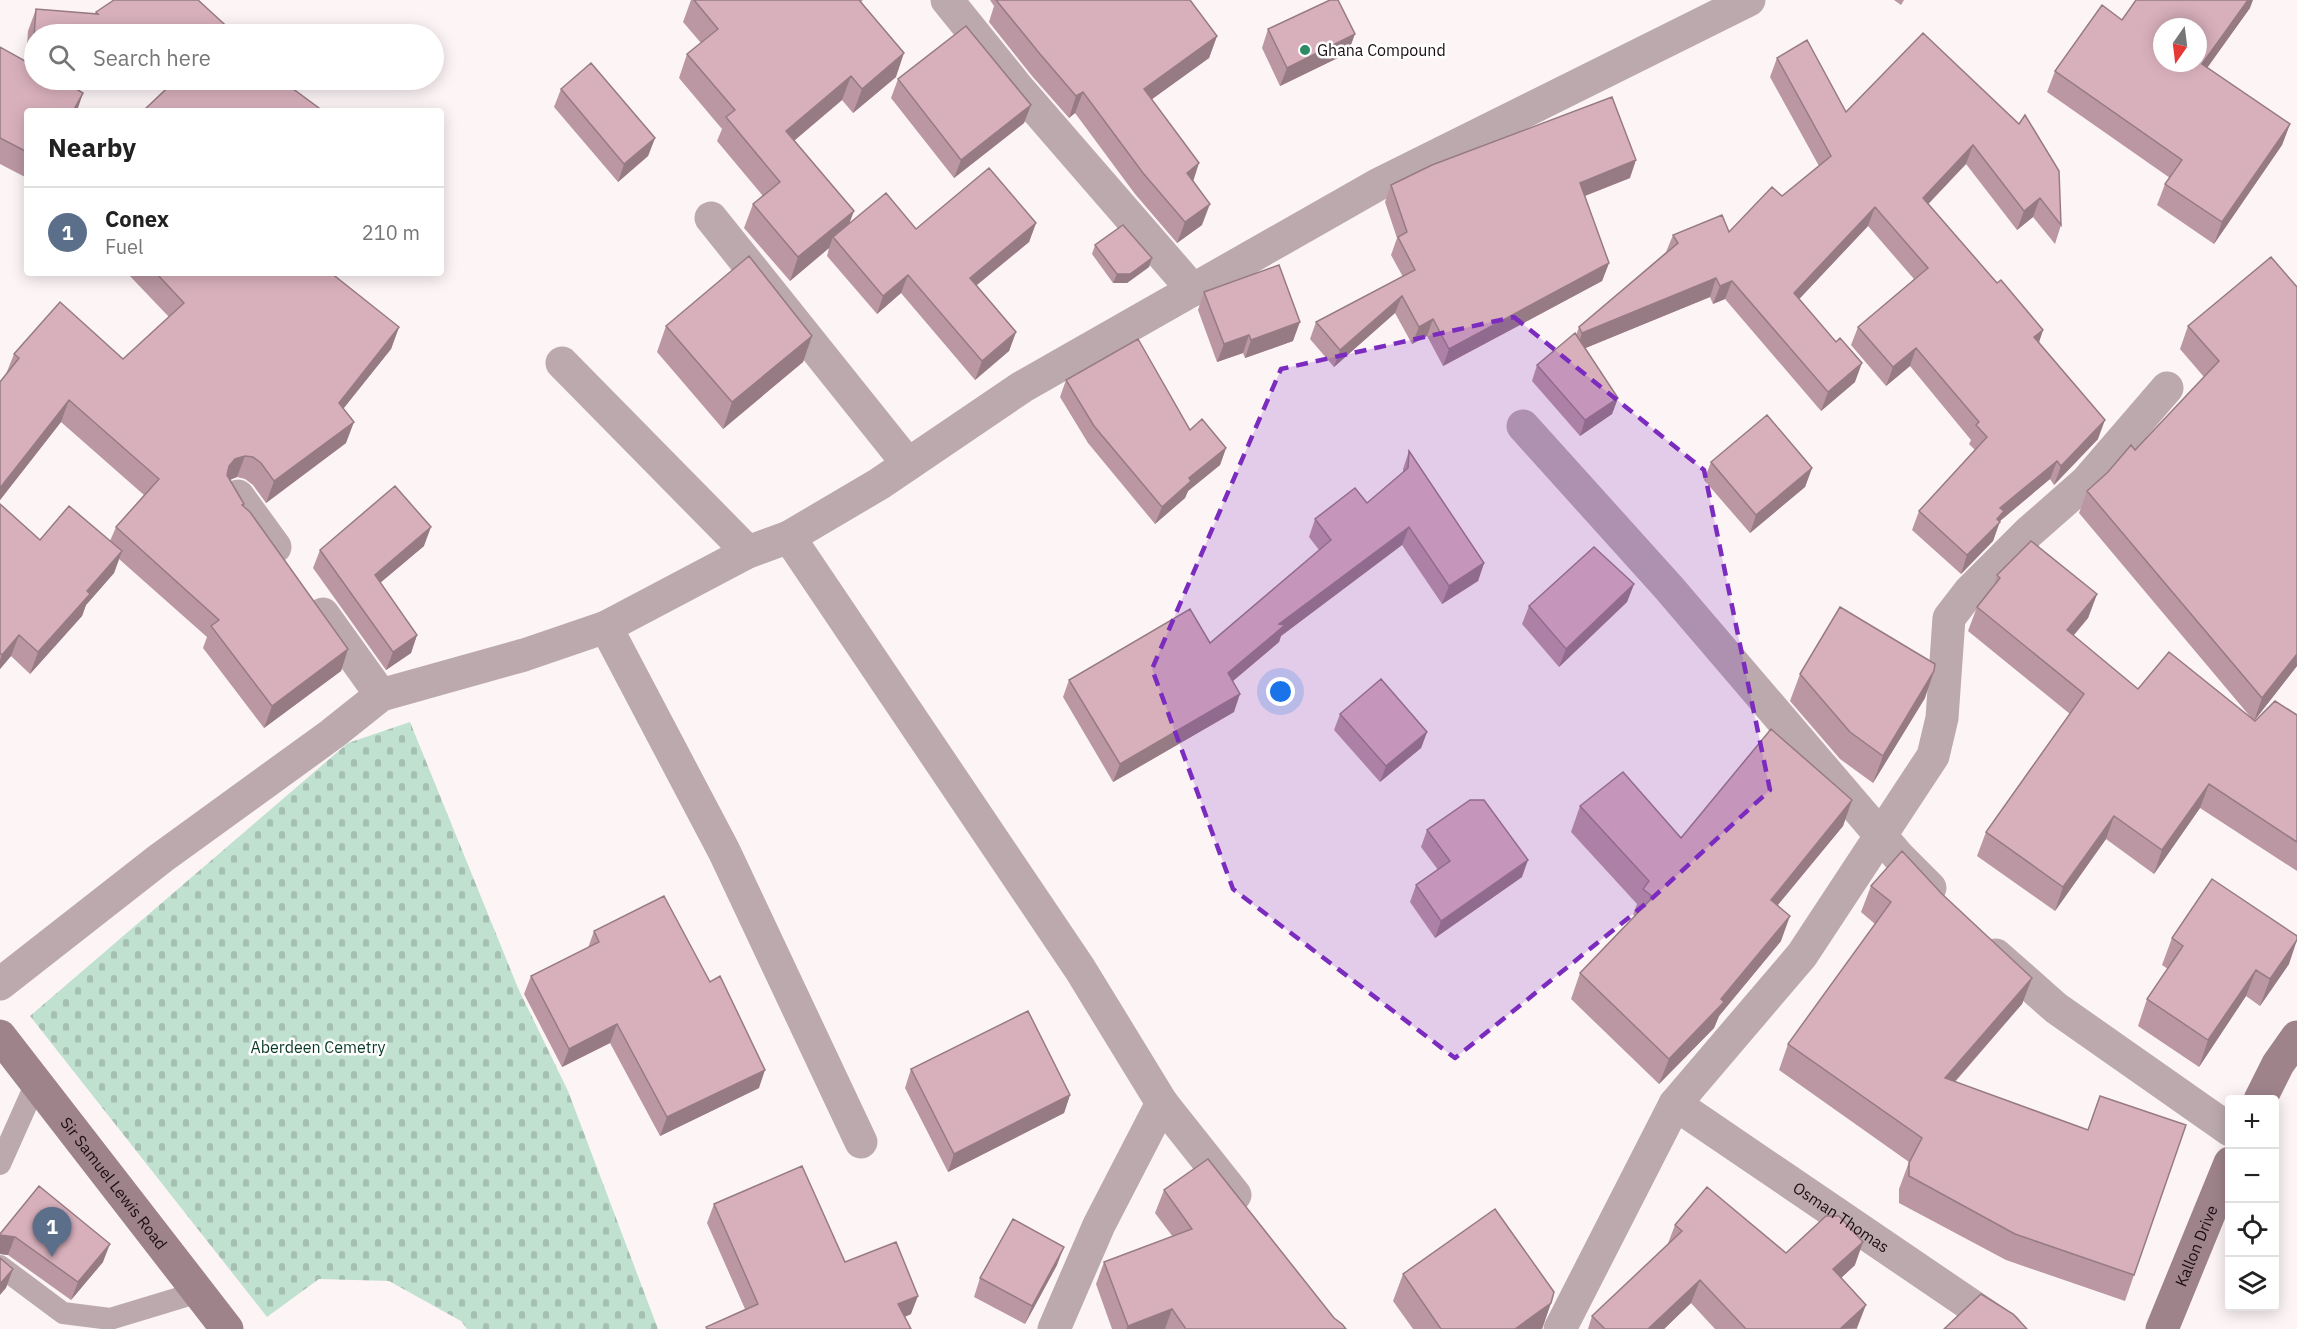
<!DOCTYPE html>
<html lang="en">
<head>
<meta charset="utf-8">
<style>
	body { margin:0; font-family:"IBM Plex Sans",sans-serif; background:#f2f2f2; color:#222 }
	.controls { position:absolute; right:18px; bottom:18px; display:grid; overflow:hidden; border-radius:6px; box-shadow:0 3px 15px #0003 }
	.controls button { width:54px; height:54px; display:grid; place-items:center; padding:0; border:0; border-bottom:2px solid #e0e0e0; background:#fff; color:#222; font:30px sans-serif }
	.compass { position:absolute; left:2153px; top:18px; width:54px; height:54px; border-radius:50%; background:#fff; box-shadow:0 3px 15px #0003; rotate:194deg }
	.you { position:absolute; left:1281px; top:692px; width:21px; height:21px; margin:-15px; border:4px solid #fff; border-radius:50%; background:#1a73e8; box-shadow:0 0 0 9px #1a73e833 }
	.badge { display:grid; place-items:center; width:39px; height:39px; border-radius:50%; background:#2c8c64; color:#fff; font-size:20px; font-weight:700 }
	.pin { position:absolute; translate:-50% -50px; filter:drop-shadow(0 2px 3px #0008) }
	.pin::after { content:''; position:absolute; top:32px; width:21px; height:18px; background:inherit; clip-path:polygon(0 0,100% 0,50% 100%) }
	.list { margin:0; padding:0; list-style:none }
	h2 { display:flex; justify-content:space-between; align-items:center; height:78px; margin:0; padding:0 24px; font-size:26px }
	h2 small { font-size:20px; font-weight:400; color:#767676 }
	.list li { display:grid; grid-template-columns:39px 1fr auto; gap:18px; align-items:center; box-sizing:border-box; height:90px; padding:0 24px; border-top:2px solid #e0e0e0 }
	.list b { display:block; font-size:22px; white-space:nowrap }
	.list p { margin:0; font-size:20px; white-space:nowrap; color:#767676 }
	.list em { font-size:20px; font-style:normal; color:#767676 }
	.icon { flex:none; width:33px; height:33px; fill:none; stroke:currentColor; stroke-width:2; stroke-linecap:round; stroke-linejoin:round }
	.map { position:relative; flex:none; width:2297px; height:1329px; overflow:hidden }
	.search { position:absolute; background:#fff; box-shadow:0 3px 15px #0003; left:24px; top:24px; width:420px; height:66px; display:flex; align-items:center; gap:15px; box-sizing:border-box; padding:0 21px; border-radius:33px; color:#767676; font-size:22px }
	.panel { position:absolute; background:#fff; box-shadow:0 3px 15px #0003; left:24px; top:108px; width:420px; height:168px; border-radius:6px }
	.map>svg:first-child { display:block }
	.cemetery { fill:url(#cemetery-stones) }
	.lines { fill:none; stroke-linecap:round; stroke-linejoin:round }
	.lane { stroke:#bba9ae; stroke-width:22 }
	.street { stroke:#bba9ae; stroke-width:33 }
	.secondary { stroke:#9e838b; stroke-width:33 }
	.wall { fill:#ba97a2 }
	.shaded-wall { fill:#977b84 }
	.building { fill:#d8b0bc; stroke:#977b84; stroke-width:1.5; fill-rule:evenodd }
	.marked { fill:#7b2cbf; fill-opacity:0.2; stroke:#7b2cbf; stroke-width:4.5; stroke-dasharray:12 8; stroke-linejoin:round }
	.poi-dot { fill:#2c8c64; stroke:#fff; stroke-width:2 }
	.labels { text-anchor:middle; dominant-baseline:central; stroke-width:5; stroke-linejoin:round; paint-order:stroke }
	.poi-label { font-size:16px; fill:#1b0d12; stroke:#fff; text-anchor:start }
	.park-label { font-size:16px; fill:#093a27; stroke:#fff }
	.street-label { font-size:16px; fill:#1b0d12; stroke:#fff }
</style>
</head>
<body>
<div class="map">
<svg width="2297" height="1329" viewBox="0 0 2297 1329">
	<defs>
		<pattern id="cemetery-stones" width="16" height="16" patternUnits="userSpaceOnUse" patternTransform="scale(1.5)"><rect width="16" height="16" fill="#c1e1d0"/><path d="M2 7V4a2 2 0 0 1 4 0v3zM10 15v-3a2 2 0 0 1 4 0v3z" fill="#a5c0b2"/></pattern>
	</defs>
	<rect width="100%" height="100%" fill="#fdf4f6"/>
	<!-- cemetery -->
	<path class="cemetery" d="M410,722L518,988L568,1091L658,1329H467L461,1321L389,1281L319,1279L267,1317L30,1016L348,743Z"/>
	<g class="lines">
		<!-- lane -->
		<path class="lane" d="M0,1164L37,1081
			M0,1266L63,1313L110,1319L199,1292"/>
		<!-- street -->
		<g class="street">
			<path d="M947,0L1018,88L1193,290"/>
			<path d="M711,218L908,464"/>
			<path d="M562,363L748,552"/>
			<path d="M1523,426L1669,588L1899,857L1930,888"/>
			<path d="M238,496L275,547"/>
			<path d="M789,537L1080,969L1162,1103L1235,1195"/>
			<path d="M323,614L381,695"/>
			<path d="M606,627L724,851L861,1142"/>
			<path d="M1996,955L2056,1008L2230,1130"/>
			<path d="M0,984L161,858L332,734L381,695L524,655L606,627L748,552L789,537L879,484L1022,387L1377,185L1749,0"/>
			<path id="s1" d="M1675,1104L2006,1329"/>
			<path d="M1054,1329L1099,1225L1162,1103"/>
			<path d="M1560,1329L1675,1104L1802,955L1933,756L1942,718L1949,618L1969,592L2029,532L2086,482L2167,388"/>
		</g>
		<!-- secondary -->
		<g class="secondary">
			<path id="s2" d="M0,1036L227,1329"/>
			<path d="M2260,1100L2278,1064L2297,1037"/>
			<path id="s3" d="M2162,1329L2230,1163"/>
		</g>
	</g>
	<!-- wall -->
	<path class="wall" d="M691,0H863L861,2L896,77L853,113L842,100L794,141L849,224L916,229L1036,223L1029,242L976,286L1016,332L1009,351L975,380L901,293L877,314L827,256L829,248L790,281L744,228L753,204L763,196L717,141L722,129L679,78L687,54L701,43L683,22Z
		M990,0H1190L1217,36L1209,58L1152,99L1193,181L1202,225L1177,243L1135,194L1075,113L1069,118L1032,76L989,22L994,6Z
		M1894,0H1904L1901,5Z
		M2250,8L2207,67L2290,124L2282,145L2214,244L2157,205L2165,184L2170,178L2047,92L2055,71L2122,20Z
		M36,9L96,14V12L235,34H34L90,80L76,89L27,111V178L0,164V47L26,61L28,31Z
		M1268,29L1348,53L1280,86L1262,48Z
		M1923,33L2061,225L2055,244L2033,217L2017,230L1966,164L1928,204L1997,283L2043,330L2039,342L2098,439L2054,485L2050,479L2000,521L1993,541L1961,574L1912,530L1919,511L1975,450L1969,444L1971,440L1910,366L1886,386L1851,345L1858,327L1914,279L1868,226L1799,299L1855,382L1821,411L1725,299L1713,304L1710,297L1585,348L1618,398L1612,414L1580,436L1532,381L1537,365L1576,335L1579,327L1666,252L1673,235L1729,232L1782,196L1819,166L1770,77L1777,58L1846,112Z
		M898,79L1031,105L1024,123L954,178L891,98Z
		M162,80H281L323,111H143L167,87Z
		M561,89L655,138L648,156L618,182L554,107Z
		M1630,178L1585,196L1609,263L1602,281L1443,366L1427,336L1412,344L1395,313L1334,367L1310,339L1316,322L1403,277L1391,255L1397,238L1385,202L1391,185Z
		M1095,245L1152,258L1149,267L1127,283H1113L1092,254Z
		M2271,257L2297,666L2254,721L2297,715V871L2200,808L2154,874L2106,839L2055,911L1977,856L1986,832L2070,714L1968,631L1977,607L1993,588L1997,575L2097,594L2088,618L2073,636L2138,689L2253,720L2079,513L2087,491L2135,450L2204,377L2180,349L2188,326Z
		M127,273H331L399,327L391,349L343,409L346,443L266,503L253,485L245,479L237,477L230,480L243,506L348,649L341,671L264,728L203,648L207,637L119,559L114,573L86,605L82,616L30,674L11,656L0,669V504L40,540L110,541L116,527L144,495L61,422L0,500V382L6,374L14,354L123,359L169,317Z
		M1204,292L1293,341L1245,358L1243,353L1217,362L1198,310Z
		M666,326L812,336L803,362L723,429L657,352Z
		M1066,380L1190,430L1226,448L1220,465L1188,491L1185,498L1155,524L1088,443L1060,397Z
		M1409,451L1484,563L1478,581L1442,604L1402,545L1281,636L1279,642L1233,681L1234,712L1113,782L1063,697L1069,680L1210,643L1319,550L1309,537L1315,519L1367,503L1403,473V469Z
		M1711,462L1812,468L1805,487L1750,533L1704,480Z
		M424,546L380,583L417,635L411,653L386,670L313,568L320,550Z
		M1634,584L1627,602L1559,667L1522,624L1529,606Z
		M1800,674L1925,698L1873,783L1840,759L1790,701Z
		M1340,714L1427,732L1421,748L1380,782L1334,730Z
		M1852,800L1843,826L1778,905L1781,941L1719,1016L1714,1028L1659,1084L1571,999L1580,973L1635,916L1633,915L1637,904L1571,832L1580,806L1681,838Z
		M1427,830L1522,877L1435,938L1410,902L1416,885L1438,870L1421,847Z
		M1871,886L1942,894L2032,978L2022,1004L1955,1082L2134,1275L2125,1301L2006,1260L1899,1203V1189L1909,1162L1779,1070L1788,1044L1875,924L1861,912Z
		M594,931L759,1088L660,1136L610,1043L562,1067L524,994L531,976L588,948Z
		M2172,938L2289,964L2260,1006L2246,996L2199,1067L2138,1026L2147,999L2168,969L2162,965Z
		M911,1069L1070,1095L1064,1113L948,1172L905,1088Z
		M39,1186L103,1262L71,1300L8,1255L0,1254Z
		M1164,1190L1334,1318L1346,1329H1112L1096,1284L1104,1262L1173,1237L1155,1213Z
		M714,1204L845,1262L911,1314L905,1317L911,1329H706V1327L745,1309L707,1223Z
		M1675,1225L1786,1253L1855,1265L1841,1278L1857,1328V1329H1715L1691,1303L1664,1329H1588L1592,1316L1667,1246Z
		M1057,1265L1025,1324L974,1297L980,1278Z
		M1403,1274L1551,1303L1542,1329H1413L1393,1301Z"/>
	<!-- shaded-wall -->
	<path class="shaded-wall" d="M2248,0H2253L2250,8L2195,85L2202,64Z
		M147,25L143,34H132Z
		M1355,34L1348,53L1280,86L1287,68Z
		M1217,36L1209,58L1137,110L1144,89Z
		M904,53L896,77L853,113L862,89Z
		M851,76L842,100L777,155L786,131Z
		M66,80H90L55,103L63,81Z
		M1083,92L1075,113L1069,118L1076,96Z
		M83,93L77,111H73Z
		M1031,105L1024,123L954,178L961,160Z
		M2290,124L2282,145L2214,244L2222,222Z
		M655,138L648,156L618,182L624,164Z
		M1973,145L1966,164L1916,217L1923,198Z
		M1636,160L1630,178L1574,200L1580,183Z
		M1199,163L1192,185L1187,173Z
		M2040,198L2033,217L2017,230L2024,211Z
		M1210,204L1202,225L1177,243L1185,222Z
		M1875,207L1868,226L1787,312L1794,293Z
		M854,211L845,235L833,237L829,248L790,281L798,257Z
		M1036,223L1029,242L963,296L970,278Z
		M1152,258L1149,267L1127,283H1113L1117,274Z
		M1609,263L1602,281L1443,366L1449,349Z
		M908,275L901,293L877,314L883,296Z
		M1716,278L1710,297L1576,352L1582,333Z
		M1732,281L1725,299L1713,304L1720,286Z
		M1402,296L1395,313L1334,367L1340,350Z
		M1433,319L1427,336L1412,344L1419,327Z
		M1300,322L1293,341L1245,358L1251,340Z
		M399,327L391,349L331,424L339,403Z
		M2043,330L2037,348L2034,337Z
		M1016,332L1009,351L975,380L982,361Z
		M1249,335L1243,353L1217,362L1224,344Z
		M812,336L803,362L723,429L732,402Z
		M1916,348L1910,366L1886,386L1893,367Z
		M1862,363L1855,382L1821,411L1828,392Z
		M1618,398L1612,414L1580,436L1585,420Z
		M69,400L61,422L0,500V488Z
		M2105,420L2098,439L2054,485L2061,466Z
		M354,422L346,443L266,503L274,481Z
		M1226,448L1220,465L1188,491L1185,498L1155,524L1162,507L1189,478Z
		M245,456L237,477L227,481L229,466L235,459Z
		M2057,461L2050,479L2000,521L1993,541L1961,574L1967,555L2000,508Z
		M1812,468L1805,487L1750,533L1756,515Z
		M431,527L424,546L368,593L375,575Z
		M1409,527L1402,545L1281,636L1279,642L1221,691L1228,673L1279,624Z
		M122,551L114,573L86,605L82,616L30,674L38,652L87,591Z
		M1484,563L1478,581L1442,604L1449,586Z
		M1634,584L1627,602L1559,667L1566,649Z
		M2097,594L2088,618L2058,654L2067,630Z
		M19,635L11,656L0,669V660L2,655Z
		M417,635L411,653L386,670L393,652Z
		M348,649L341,671L264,728L272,706Z
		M2297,654V666L2254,721L2262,698Z
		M1934,671L1925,698L1873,783L1883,756Z
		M1240,694L1234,712L1113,782L1120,764Z
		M1427,732L1421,748L1380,782L1386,766Z
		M2209,784L2200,808L2154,874L2162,850Z
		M1852,800L1843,826L1761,925L1771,900Z
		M2114,816L2106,839L2055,911L2063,887Z
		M1528,860L1522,877L1435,938L1441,921Z
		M1790,916L1781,941L1719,1016L1714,1028L1659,1084L1669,1059L1721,999Z
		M2297,940L2289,964L2260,1006L2270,979Z
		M2256,970L2246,996L2199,1067L2208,1040Z
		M2032,978L2022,1004L1935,1104L1945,1078Z
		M617,1024L610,1043L562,1067L569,1049Z
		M765,1070L759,1088L660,1136L667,1117Z
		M1070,1095L1064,1113L948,1172L954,1154Z
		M1,1235L15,1237L8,1255L0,1254V1237Z
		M1863,1242L1855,1265L1825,1293L1833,1269Z
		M110,1244L103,1262L71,1300L78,1282Z
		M1064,1247L1057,1265L1025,1324L1032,1306Z
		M13,1269L6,1288L0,1295V1284Z
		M1700,1280L1691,1303L1664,1329H1648Z
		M918,1296L911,1314L891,1322L898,1304Z
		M1551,1303L1542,1329H1515Z
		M1866,1305L1857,1328L1840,1329Z
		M1172,1309L1165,1329H1126L1128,1326Z"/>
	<!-- building -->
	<path class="building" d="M114,0H198L235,34H154L147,25L132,34H34V80H66L63,81L83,93L73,111H27V152L0,138V47L32,65L36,9L98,14L96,12Z
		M694,0H859L904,53L862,89L851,76L786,131L854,211L798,257L753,204L780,182L726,117L735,110L687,54L718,29Z
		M996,0H1190L1217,36L1144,89L1199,163L1187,173L1210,204L1185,222L1143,173L1083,92L1076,96L1040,54Z
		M1330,0H1338L1355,34L1287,68L1268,29Z
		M2136,0H2248L2202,64L2290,124L2222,222L2165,184L2182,160L2055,71L2102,5L2122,20ZM2162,27H2198V63H2162Z
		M966,26L1031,105L961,160L898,79Z
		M1923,33L2019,124L2025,115L2059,171L2061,225L2040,198L2024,211L1973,145L1923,198L1997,283L2001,280L2043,330L2034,337L2105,420L2061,466L2057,461L2000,508L2004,511L1997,519L2000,522L1967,555L1919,511L1987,437L1976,425L1979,422L1916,348L1893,367L1858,327L1928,268L1875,207L1794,293L1836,342L1840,338L1862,363L1828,392L1732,281L1720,286L1716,278L1582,333L1579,327L1678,243L1673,235L1722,215L1729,232L1772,187L1782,196L1831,156L1777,58L1807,40L1846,112Z
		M591,63L655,138L624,164L561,89Z
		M176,80H281L323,111H145L144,110Z
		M1612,97L1636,160L1580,183L1609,263L1449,349L1433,319L1419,327L1402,296L1340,350L1316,322L1415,270L1398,237L1407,232L1391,185L1432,165Z
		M989,168L1036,223L970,278L1016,332L982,361L908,275L883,296L833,237L886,193L916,229Z
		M1123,225L1152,258L1130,274H1117L1095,245Z
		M749,256L812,336L732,402L666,326Z
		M2271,257L2297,287V654L2262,698L2087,491L2108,472L2131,445L2135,450L2219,361L2188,326Z
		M1279,265L1300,322L1251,340L1249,335L1224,344L1204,292Z
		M156,273H331L399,327L339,403L354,422L274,481L261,463L253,457L245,456L235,459L229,466L227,475L244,504L242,505L250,512L348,649L272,706L211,626L219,620L116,527L159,479L69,400L0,488V382L19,358L14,354L60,302L123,359L184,303Z
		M1575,333L1618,398L1585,420L1537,365Z
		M1138,339L1190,430L1202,419L1226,448L1189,478L1191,481L1162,507L1094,426L1066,380Z
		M1767,415L1812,468L1756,515L1711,462Z
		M1409,451L1484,563L1449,586L1409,527L1279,624L1285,625L1228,673L1240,694L1120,764L1069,680L1190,609L1210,643L1331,540L1315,519L1355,488L1367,503L1408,468Z
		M395,486L431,527L375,575L417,635L393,652L320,550Z
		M0,504L40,540L69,506L122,551L87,591L90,594L38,652L19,635L2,655L0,653Z
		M2031,541L2097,594L2067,630L2138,689L2169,652L2255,721L2275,701L2297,715V842L2209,784L2162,850L2114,816L2063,887L1986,832L2084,694L1977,607L2000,578L1997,575Z
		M1594,547L1634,584L1566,649L1529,606Z
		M1840,607L1935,664L1934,671L1883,756L1850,732L1800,674Z
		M1381,679L1427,732L1386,766L1340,714Z
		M1771,729L1852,800L1771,900L1790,916L1721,999L1724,1002L1669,1059L1580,973L1653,897L1643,889L1649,881L1580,806L1623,772L1681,838Z
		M1470,800H1484L1528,860L1441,921L1416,885L1450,861L1427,830Z
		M1902,851L1942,894L2032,978L1945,1078L2088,1130L2100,1096L2186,1125L2134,1275L2015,1234L1909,1176V1163L1922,1138L1788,1044L1891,902L1871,886Z
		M2212,879L2297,936V940L2270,979L2256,970L2208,1040L2147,999L2183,946L2172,938Z
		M664,896L710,982L720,976L765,1070L667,1117L617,1024L569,1049L531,976L599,942L594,931Z
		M1028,1011L1070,1095L954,1154L911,1069Z
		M1208,1159L1334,1318L1342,1324L1346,1329H1186L1172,1309L1128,1326L1104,1262L1192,1229L1164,1190Z
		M802,1166L845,1262L896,1242L918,1296L898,1304L911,1329H707L706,1327L758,1304L714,1204Z
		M39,1186L110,1244L78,1282L15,1237L1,1235L0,1237V1234Z
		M1707,1187L1786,1253L1826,1216H1839L1863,1242L1833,1269L1866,1305L1840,1329H1746L1700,1280L1648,1329H1605L1592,1316L1682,1231L1675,1225Z
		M1495,1209L1554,1292L1551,1303L1515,1329H1441L1403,1274Z
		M1013,1219L1064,1247L1032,1306L980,1278Z
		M0,1258L13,1269L0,1284Z
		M1981,1294L2013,1314L2027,1329H1944Z"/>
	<!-- marked area -->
	<path class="marked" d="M1514,317L1704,470L1770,790L1648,902L1455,1058L1233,889L1152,669L1281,369Z"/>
	<!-- markers -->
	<circle class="poi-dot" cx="1305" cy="50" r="6"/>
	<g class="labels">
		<!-- poi labels -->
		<g class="poi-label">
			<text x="1317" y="50">Ghana Compound</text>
		</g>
		<!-- park labels -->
		<g class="park-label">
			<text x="318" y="1047">Aberdeen Cemetry</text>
		</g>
		<!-- street labels -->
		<g class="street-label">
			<text stroke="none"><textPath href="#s2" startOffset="186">Sir Samuel Lewis Road</textPath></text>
			<text stroke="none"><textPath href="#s1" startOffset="201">Osman Thomas</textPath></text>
			<text stroke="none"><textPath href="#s3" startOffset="90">Kallon Drive</textPath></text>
		</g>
	</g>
</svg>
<div class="controls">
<button>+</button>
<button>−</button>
<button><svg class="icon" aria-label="locate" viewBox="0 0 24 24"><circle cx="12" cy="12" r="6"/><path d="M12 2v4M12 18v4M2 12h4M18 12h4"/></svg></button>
<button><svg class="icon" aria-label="layers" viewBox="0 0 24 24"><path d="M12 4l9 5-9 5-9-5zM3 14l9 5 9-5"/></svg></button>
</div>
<svg class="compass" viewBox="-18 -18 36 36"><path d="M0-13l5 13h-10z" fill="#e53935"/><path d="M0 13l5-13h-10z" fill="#767676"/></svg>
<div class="you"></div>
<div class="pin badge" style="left:52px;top:1257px;background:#5c6f8a">1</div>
<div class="search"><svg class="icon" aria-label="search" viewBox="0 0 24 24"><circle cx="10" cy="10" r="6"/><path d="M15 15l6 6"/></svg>Search here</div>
<section class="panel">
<h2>Nearby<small></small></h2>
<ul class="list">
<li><span class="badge" style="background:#5c6f8a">1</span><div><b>Conex</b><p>Fuel</p></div><em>210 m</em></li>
</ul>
</section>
</div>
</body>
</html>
